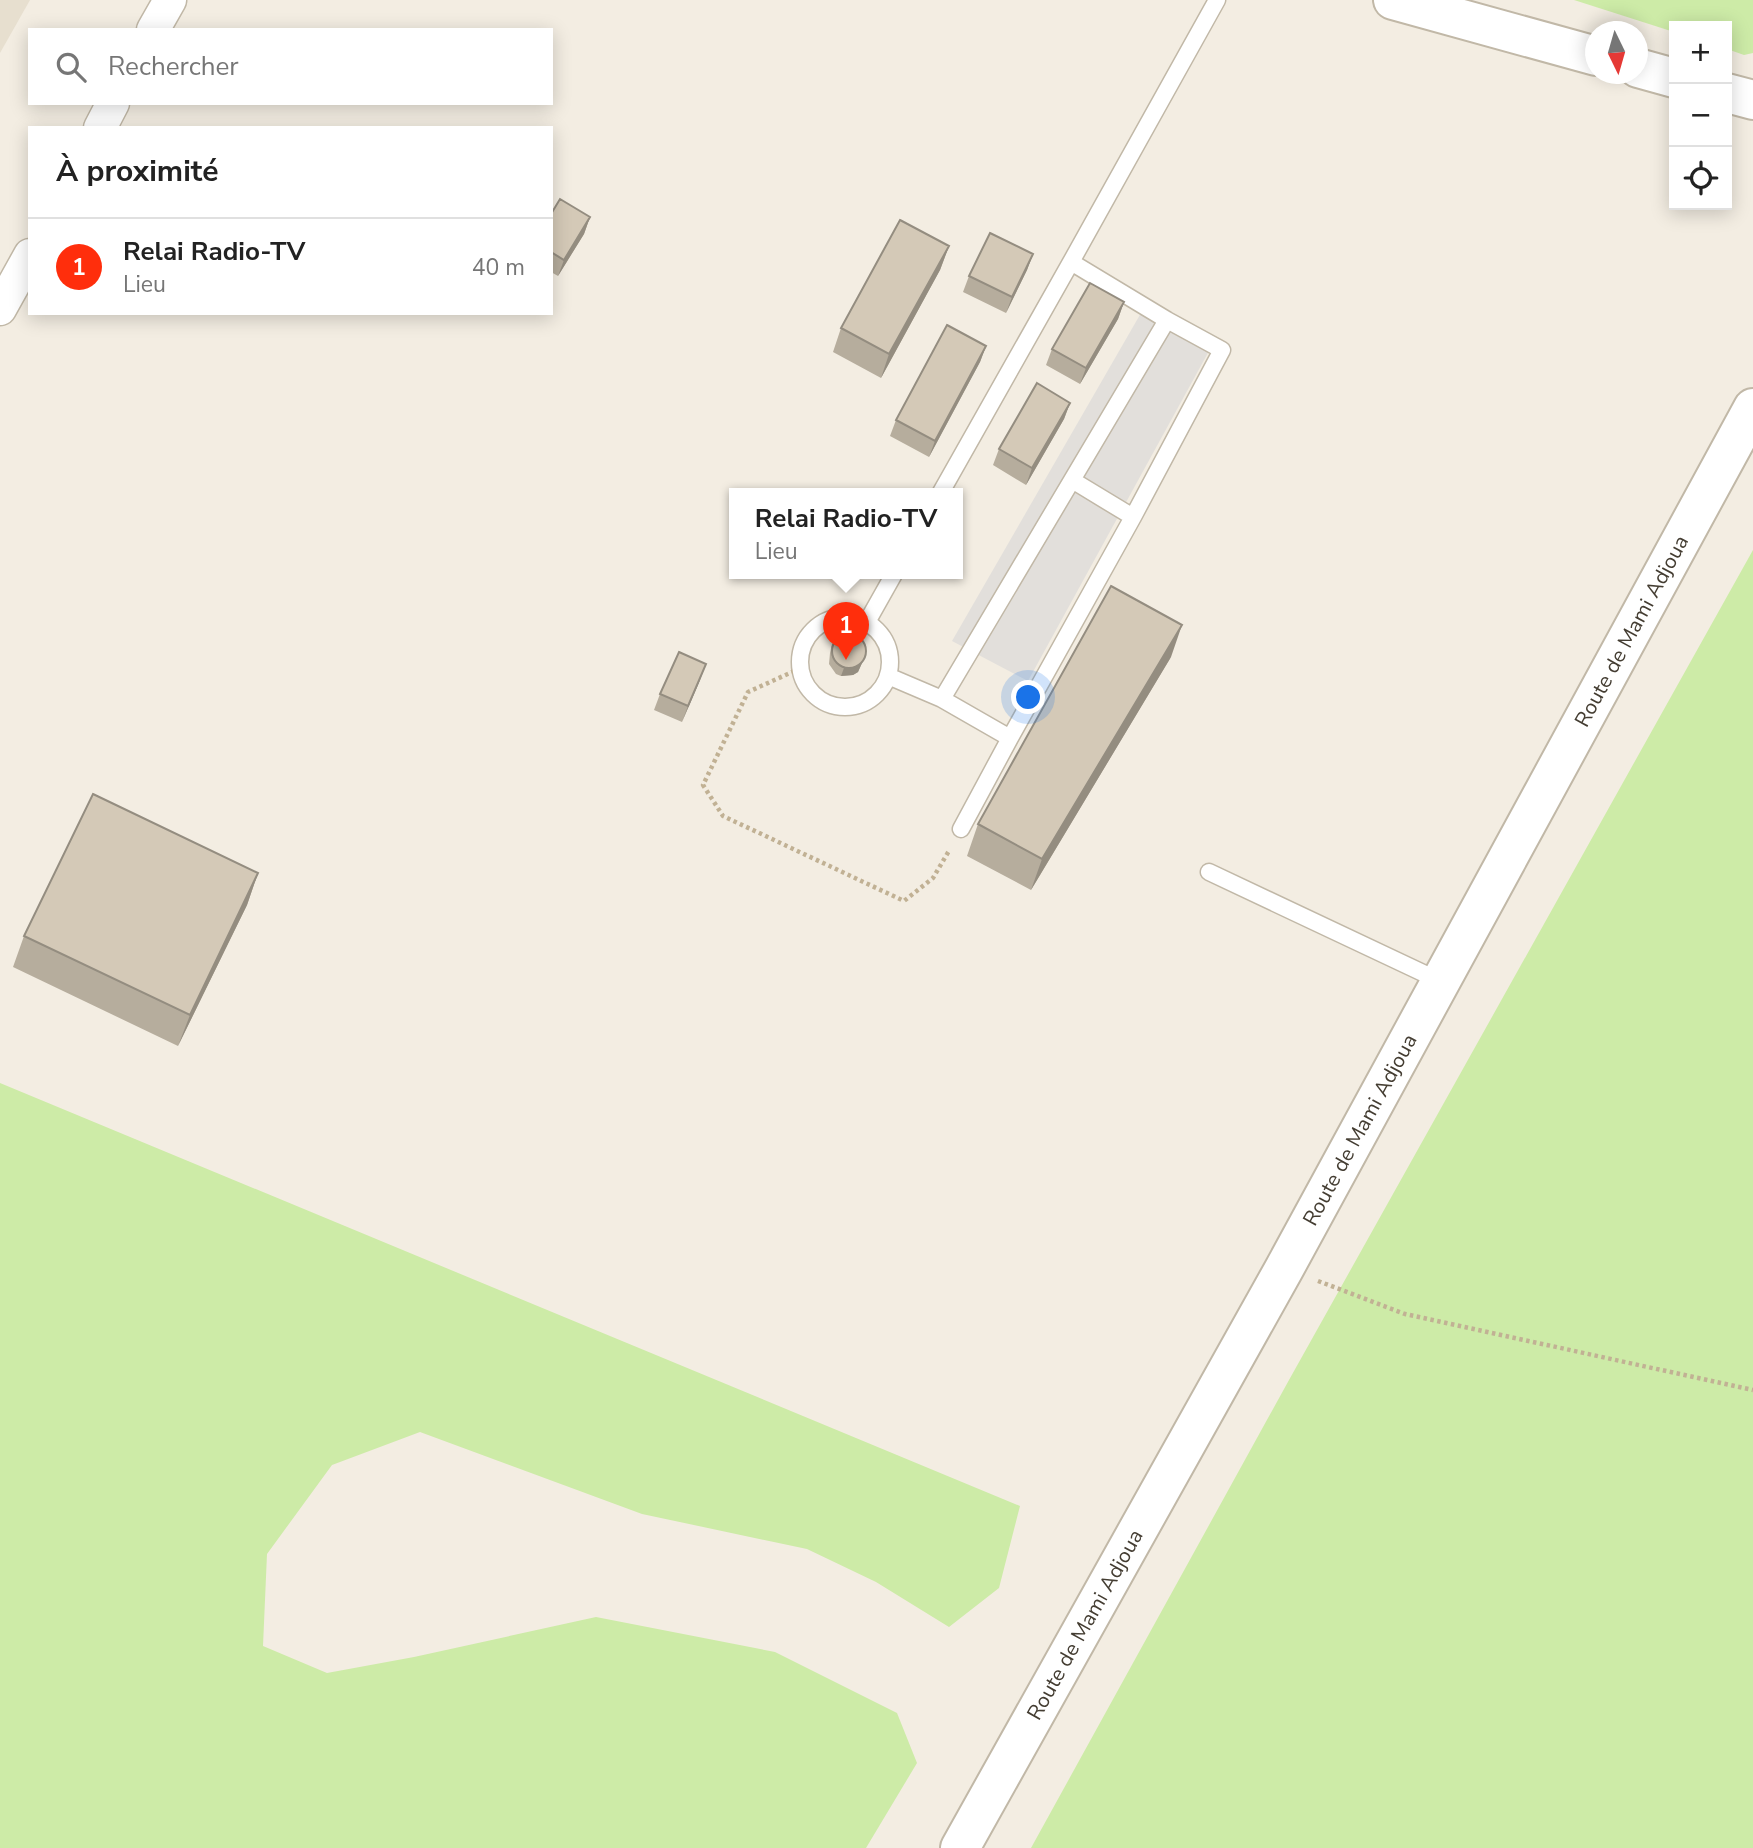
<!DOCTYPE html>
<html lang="fr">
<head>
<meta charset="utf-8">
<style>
	body { margin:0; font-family:"Nunito Sans",sans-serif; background:#f6f6f6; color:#222 }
	.controls { position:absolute; right:21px; top:21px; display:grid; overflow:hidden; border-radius:0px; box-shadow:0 4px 18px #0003 }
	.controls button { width:63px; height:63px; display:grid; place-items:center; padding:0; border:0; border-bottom:2px solid #e0e0e0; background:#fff; color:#222; font:35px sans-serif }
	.compass { position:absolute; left:1585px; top:21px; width:63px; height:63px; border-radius:50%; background:#fff; box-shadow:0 4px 18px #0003; rotate:175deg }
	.you { position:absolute; left:1029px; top:698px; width:24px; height:24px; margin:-18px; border:5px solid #fff; border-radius:50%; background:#1a73e8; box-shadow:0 0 0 10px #1a73e833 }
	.badge { display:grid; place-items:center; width:46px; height:46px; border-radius:50%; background:#ff2e0c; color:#fff; font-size:23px; font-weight:700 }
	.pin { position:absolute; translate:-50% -58px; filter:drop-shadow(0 2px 4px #0008) }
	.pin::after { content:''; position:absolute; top:37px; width:24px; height:21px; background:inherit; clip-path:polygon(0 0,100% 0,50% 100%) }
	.popup { position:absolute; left:729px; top:488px; width:234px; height:91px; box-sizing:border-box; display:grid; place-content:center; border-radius:0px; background:#fff; filter:drop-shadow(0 2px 5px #0005); font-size:23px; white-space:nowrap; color:#767676 }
	.popup b { font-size:26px; color:#222 }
	.popup::after { content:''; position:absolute; left:50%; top:100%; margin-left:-14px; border:14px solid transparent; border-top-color:#fff }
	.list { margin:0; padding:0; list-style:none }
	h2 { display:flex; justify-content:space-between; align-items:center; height:91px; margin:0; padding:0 28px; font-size:30px }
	h2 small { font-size:23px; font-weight:400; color:#767676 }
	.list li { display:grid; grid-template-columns:46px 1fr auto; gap:21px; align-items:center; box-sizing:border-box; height:98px; padding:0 28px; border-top:2px solid #e0e0e0 }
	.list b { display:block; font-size:26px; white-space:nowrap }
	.list p { margin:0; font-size:23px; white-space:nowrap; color:#767676 }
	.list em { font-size:23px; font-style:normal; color:#767676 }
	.icon { flex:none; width:38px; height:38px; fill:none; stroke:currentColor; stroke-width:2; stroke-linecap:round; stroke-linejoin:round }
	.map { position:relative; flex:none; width:1753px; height:1848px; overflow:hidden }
	.search { position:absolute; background:#fff; box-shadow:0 4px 18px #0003; left:28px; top:28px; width:525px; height:77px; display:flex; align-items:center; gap:18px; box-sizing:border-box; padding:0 24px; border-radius:0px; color:#767676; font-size:26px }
	.panel { position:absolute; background:#fff; box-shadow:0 4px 18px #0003; left:28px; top:126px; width:525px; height:189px; border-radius:0px }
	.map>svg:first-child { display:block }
	.residential { fill:#e7dfcf }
	.green { fill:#cdeba7 }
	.parking { fill:#e2dfdb }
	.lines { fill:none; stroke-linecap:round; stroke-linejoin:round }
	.service-casing { stroke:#c1b8a7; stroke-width:19 }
	.minor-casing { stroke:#c1b8a7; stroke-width:35 }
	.tertiary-casing { stroke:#c1b8a7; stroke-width:42 }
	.path { stroke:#c1b194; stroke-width:4.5; stroke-dasharray:3.5 3.5; stroke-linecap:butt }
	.service { stroke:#fff; stroke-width:16 }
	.minor { stroke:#fff; stroke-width:32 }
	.tertiary { stroke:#fff; stroke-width:38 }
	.wall { fill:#b6ad9d }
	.shaded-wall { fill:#948d80 }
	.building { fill:#d4c9b7; stroke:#948d80; stroke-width:2 }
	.labels { text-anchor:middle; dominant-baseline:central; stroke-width:5; stroke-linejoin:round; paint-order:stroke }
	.street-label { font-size:21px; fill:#443d32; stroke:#fff }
</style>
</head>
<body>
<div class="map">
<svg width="1753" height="1848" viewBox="0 0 1753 1848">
	<rect width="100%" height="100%" fill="#f3ede2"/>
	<!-- residential -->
	<path class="residential" d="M0,0H30L0,53Z"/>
	<!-- green -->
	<path class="green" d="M1574,0H1753V53L1744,55L1727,49V26H1674V32Z
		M1753,550V1848H1031L1289,1380Z
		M0,1083L1020,1506L999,1588L949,1627L876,1582L807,1549L642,1514L420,1432L332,1465L267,1554L263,1646L327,1673L414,1657L596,1617L775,1652L897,1713L917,1763L866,1848H0Z"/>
	<!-- parking -->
	<path class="parking" d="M1141,313L1209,351L1028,681L952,641Z"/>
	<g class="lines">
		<!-- service casing -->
		<g class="service-casing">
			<path id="service" d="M1072,480L1133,517
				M940,494L1071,262L1217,0
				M800 662a45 45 0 1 1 90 0a45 45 0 1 1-90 0Z
				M867,622L894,574
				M888,676L942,699L1010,738
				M942,699L1167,320
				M961,829L1010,738L1133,517L1222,350L1167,320L1071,262
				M1209,872L1440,981"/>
		</g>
		<!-- minor casing -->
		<g class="minor-casing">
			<path id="minor" d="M153,30L170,0
				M100,128L113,103
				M0,309L30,255"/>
		</g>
		<!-- tertiary casing -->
		<g class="tertiary-casing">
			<g id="tertiary">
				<path d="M1393,0L1596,56"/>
				<path d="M1638,68L1674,78"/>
				<path d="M1727,93L1753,100"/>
				<path id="s1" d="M960,1848L1284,1269L1753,408"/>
			</g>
		</g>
		<!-- path -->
		<path class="path" d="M801,668L748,692L703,785L723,816L904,901L933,878L950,849
			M1318,1281L1405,1314L1753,1390"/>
		<!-- service -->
		<use href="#service" class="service"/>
		<!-- minor -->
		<use href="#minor" class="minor"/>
		<!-- tertiary -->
		<use href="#tertiary" class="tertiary"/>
	</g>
	<!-- wall -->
	<path class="wall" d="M551,214L590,217L584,234L558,276L551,272Z
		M949,246L940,270L881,378L833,352L841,328Z
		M1033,254L1027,270L1006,313L963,292L969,276Z
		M1124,302L1118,319L1080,384L1046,365L1052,349Z
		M986,346L980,362L929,457L890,436L896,420Z
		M1070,403L1064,419L1026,485L993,465L999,449Z
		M832,644L866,654L858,672L853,675L841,676L836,674L829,664L830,653Z
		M1171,657L1031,890L967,856L978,824Z
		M700,680L682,722L654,710L660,694Z
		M258,873L247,905L178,1046L13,967L24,936Z"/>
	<!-- shaded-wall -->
	<path class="shaded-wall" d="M590,217L584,234L558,276L564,260Z
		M949,246L940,270L881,378L889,354Z
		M1033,254L1027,270L1006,313L1012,297Z
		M1124,302L1118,319L1080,384L1086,368Z
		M986,346L980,362L929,457L935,441Z
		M1070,403L1064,419L1026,485L1032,468Z
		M1182,625L1171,657L1031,890L1042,859Z
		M866,654L858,672L853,675L841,676L844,668Z
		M706,664L700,680L682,722L688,706Z
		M258,873L247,905L178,1046L190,1015Z"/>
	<!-- building -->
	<path class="building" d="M560,199L590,217L564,260L551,252V214Z
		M900,220L949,246L889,354L841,328Z
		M990,233L1033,254L1012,297L969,276Z
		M1090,283L1124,302L1086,368L1052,349Z
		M947,325L986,346L935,441L896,420Z
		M1037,383L1070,403L1032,468L999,449Z
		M1111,586L1182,625L1042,859L978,824Z
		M832 651a17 17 0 1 1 34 0a17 17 0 1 1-34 0Z
		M679,652L706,664L688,706L660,694Z
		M93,794L258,873L190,1015L24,936Z"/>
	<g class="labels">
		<!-- street labels -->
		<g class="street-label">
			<text stroke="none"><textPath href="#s1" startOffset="1390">Route de Mami Adjoua</textPath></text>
			<text stroke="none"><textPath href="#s1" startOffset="822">Route de Mami Adjoua</textPath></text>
			<text stroke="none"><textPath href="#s1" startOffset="256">Route de Mami Adjoua</textPath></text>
		</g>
	</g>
</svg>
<div class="controls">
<button>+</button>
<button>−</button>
<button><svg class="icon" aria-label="locate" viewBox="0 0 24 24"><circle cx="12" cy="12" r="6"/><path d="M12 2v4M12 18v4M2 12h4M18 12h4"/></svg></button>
</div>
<svg class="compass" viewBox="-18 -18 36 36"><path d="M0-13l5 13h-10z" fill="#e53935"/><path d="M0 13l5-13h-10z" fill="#767676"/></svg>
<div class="you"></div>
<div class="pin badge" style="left:846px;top:660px">1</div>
<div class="popup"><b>Relai Radio-TV</b>Lieu</div>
<div class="search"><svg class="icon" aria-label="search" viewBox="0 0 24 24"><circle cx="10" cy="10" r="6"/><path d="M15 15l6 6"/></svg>Rechercher</div>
<section class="panel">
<h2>À proximité<small></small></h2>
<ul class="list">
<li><span class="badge">1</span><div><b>Relai Radio-TV</b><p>Lieu</p></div><em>40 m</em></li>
</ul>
</section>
</div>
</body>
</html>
